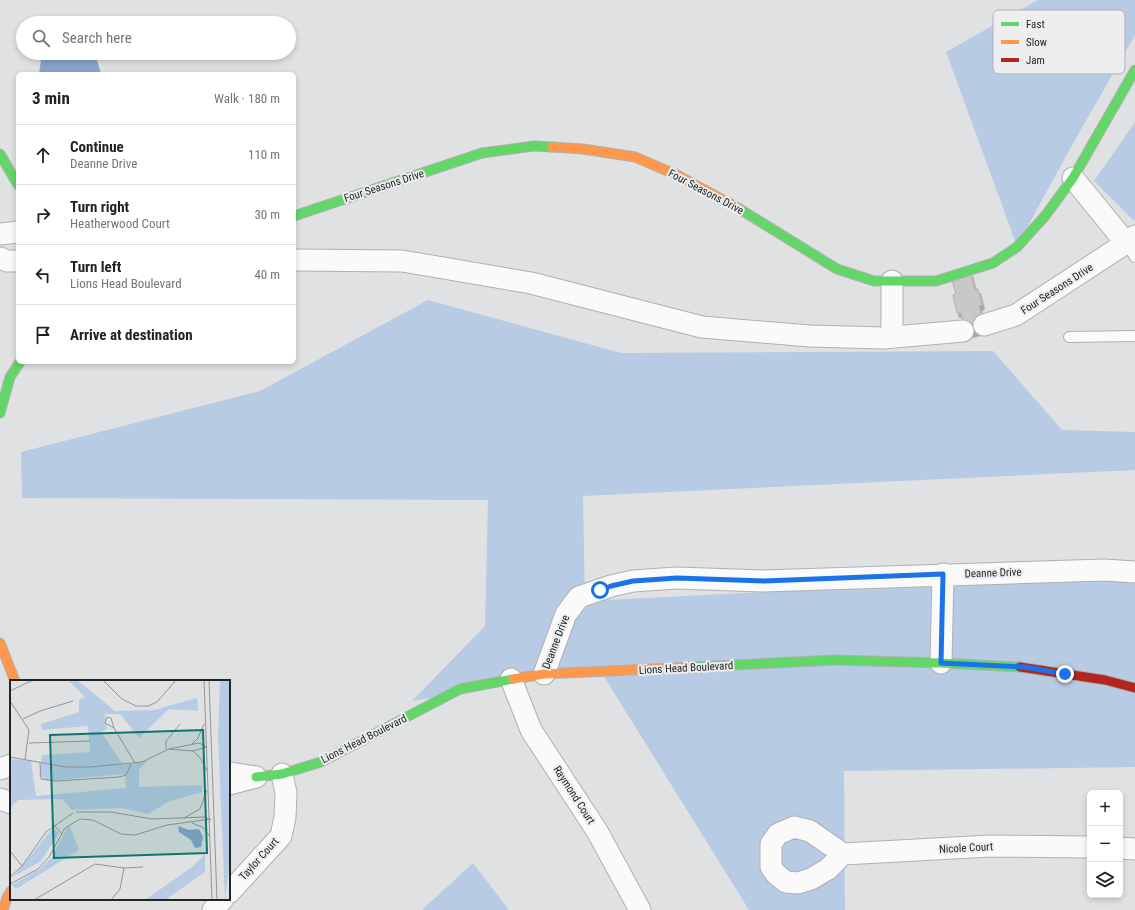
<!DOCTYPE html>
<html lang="en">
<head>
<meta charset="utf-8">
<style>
	body { margin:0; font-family:"Roboto Condensed",sans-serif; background:#f6f6f6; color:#222 }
	.controls { position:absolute; right:12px; bottom:12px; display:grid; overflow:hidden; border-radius:6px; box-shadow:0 2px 6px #0003 }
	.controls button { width:36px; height:36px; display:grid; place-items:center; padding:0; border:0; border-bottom:1px solid #e0e0e0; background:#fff; color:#222; font:20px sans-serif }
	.stop { position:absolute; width:12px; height:12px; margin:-9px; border:3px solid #1a73e8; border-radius:50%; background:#fff }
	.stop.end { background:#1a73e8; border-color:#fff; box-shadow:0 1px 4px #0008 }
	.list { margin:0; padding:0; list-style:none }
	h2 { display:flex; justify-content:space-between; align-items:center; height:52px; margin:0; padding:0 16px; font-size:17px }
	h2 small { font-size:13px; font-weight:400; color:#767676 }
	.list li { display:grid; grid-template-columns:26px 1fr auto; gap:12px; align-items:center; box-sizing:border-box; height:60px; padding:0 16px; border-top:1px solid #e0e0e0 }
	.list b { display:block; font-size:15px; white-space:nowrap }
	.list p { margin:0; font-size:13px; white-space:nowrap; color:#767676 }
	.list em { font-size:13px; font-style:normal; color:#767676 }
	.icon { flex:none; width:22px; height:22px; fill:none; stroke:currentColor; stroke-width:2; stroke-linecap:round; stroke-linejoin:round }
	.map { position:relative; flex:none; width:1135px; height:910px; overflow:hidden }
	.search { position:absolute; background:#fff; box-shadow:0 2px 6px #0003; left:16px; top:16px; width:280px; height:44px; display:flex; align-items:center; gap:10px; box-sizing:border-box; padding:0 14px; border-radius:22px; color:#767676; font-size:15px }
	.panel { position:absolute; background:#fff; box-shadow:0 2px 6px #0003; left:16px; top:72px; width:280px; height:292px; border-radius:6px }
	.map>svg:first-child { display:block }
	.green { fill:#b8cbe4 }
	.water { fill:#88a5ca }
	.building { fill:#c8c8c9; stroke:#b0b1b2; filter:url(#shadow) }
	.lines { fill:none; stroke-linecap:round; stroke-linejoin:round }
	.lane-casing { stroke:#b0b0b1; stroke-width:12 }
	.street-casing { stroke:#b0b0b1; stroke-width:23 }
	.fast-casing { stroke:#b0b0b1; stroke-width:11 }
	.slow-casing { stroke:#b0b0b1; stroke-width:11 }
	.jam-casing { stroke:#b0b0b1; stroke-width:11 }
	.lane { stroke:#fafafb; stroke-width:10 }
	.street { stroke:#fafafb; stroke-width:21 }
	.fast { stroke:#63d668; stroke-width:9 }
	.slow { stroke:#ff974d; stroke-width:9 }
	.jam { stroke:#b3261e; stroke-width:9 }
	.route { stroke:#1a73e8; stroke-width:5 }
	.labels { text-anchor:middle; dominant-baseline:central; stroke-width:4; stroke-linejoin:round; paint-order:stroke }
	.street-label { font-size:11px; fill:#232425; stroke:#eceef0 }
	.inset-road { fill:none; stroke:#949596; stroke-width:1 }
	.view { fill:#0f766e; fill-opacity:0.15; stroke:#0f766e; stroke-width:2 }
	.inset-edge { fill:none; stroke:#232425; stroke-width:2 }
	.key { fill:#eceef0; stroke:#b0b1b3; stroke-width:1 }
	.key-label { font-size:11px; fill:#232425 }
</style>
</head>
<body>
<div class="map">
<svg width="1135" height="910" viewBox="0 0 1135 910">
	<defs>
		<filter id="shadow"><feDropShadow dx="2.5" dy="4.5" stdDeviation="0" flood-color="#0004"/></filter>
	</defs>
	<rect width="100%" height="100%" fill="#e0e1e2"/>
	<!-- green -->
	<path class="green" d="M1038,0H1135V35L1071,147L1017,246L946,52Z
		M1135,122V219L1134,221L1094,181Z
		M428,300L621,353L993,351L1062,430L1135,432V470L583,496L585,601L1135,573V767L844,771L845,910H749L600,670L412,701L485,626L488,500L22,498L21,452L260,391Z
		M473,863L509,910H422Z"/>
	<!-- water -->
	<path class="water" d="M42,53H95L101,74H39Z"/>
	<!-- building -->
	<path class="building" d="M970,272L975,290L978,289L982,305L979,306L985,329L966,334L961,313H957L953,295L956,294L951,277Z"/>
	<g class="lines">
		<!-- lane casing -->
		<g class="lane-casing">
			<path id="lane" d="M1126,243L1135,257
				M1069,337L1135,336"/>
		</g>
		<!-- street casing -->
		<g class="street-casing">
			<path id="street" d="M1073,178L1126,243
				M0,234L18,232
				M0,258L7,261H18
				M294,260L402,261L531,283L702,327L810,336L883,338L963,331
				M984,325L1016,315L1126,243L1135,236
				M892,337V281
				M941,663L943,574
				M544,674L566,614L579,597L611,586L633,581L677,578L763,581L1104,570L1135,572
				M511,679L531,730L597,831L640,910
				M0,769L11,765
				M229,773L256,777L229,784
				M0,799L11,803
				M794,827L810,831L843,854L828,869L811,879L798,883L786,882L776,874L771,867V844L778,834Z
				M1120,848L1135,849
				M843,854L990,846L1090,847
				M229,893L281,836L285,817L286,793L282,774
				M213,910L223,899"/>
		</g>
		<!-- fast casing -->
		<g class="fast-casing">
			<path id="fast" d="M0,154L18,185
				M738,208L837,269L874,281H936L993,263L1017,247L1045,216L1073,178L1135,70
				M294,216L482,153L534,146L552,147
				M0,413L10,377L20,362
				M694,667L835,660L941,663L1020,667
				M256,777L282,774L321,762L460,689L513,679"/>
		</g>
		<!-- slow casing -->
		<g class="slow-casing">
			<path id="slow" d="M552,147L583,149L635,157L679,176L738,208
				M0,643L15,681
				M513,679L544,674L694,667
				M3,910L7,898L11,891"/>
		</g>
		<!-- jam casing -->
		<g class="jam-casing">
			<path id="jam" d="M1020,667L1105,680L1135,688"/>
		</g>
		<!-- lane -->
		<use href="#lane" class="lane"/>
		<!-- street -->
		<use href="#street" class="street"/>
		<!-- fast -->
		<use href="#fast" class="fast"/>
		<!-- slow -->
		<use href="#slow" class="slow"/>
		<!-- jam -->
		<use href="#jam" class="jam"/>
	</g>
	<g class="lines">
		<!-- route -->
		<path class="route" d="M600,590L611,586L633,581L677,578L764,581L943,574L941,663L1025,667L1065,674"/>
	</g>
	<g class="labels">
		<!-- street labels -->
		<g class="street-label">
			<text transform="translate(384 186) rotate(-18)">Four Seasons Drive</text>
			<text transform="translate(706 192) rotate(28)">Four Seasons Drive</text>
			<text transform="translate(1057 289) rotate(-33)">Four Seasons Drive</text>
			<text transform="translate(993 573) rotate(-2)">Deanne Drive</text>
			<text transform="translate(556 642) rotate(-69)">Deanne Drive</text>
			<text transform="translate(686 668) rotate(-3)">Lions Head Boulevard</text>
			<text transform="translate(364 739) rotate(-27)">Lions Head Boulevard</text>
			<text transform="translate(574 795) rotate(57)">Raymond Court</text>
			<text transform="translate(966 848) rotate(-3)">Nicole Court</text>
			<text transform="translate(259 859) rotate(-48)">Taylor Court</text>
		</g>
	</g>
	<!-- overview -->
	<g transform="translate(10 680)">
		<rect width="220" height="220" fill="#e0e1e2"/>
		<path d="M58,0H67L105,31L144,30L187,18L188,31L159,29L129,58L110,34H95L97,49L91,52L113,85L138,80L129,90V107L192,105V112L160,121L138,134L112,128L62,130L52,119L8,120L0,128V79L21,81L26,116L116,108L115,94L37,101L29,95L32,75L80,72L78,46L32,50L31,44L69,32V20L75,17ZM210,0H220V179L215,220L208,56ZM59,144L69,170L6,209L2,205L30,189L42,177ZM43,148L49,153L31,181L3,197ZM195,174V192L155,220H135L182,187Z" fill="#b8cbe4"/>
		<path d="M168,146L179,150L189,149L193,157L191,167L185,168L181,160L169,152Z" fill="#88a5ca"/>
		<path class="inset-road" d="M93,0L112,19L126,26H138L147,22L166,0M194,0L202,220M199,0L207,220M0,11L23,0M0,21L19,50L15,79M97,37L101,38L104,48L95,43ZM13,39L30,31L63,21M104,48L125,83M19,63L80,61M189,63L197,67L183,71L159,69ZM182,64L188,58L194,44M156,69V61L170,44M183,71L191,79L197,91M0,77L56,87H81L132,82L159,69M30,83L31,99L46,101L109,97L116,95L121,84M66,132H101L142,139L195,137L201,140M174,138L190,129L197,110M182,143L194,148L200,157M44,145L52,154M0,171L12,186M0,197L12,186L36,152L63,133M0,204L28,189L39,177L55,148L70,139L83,140L111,154L125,155L157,145L201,139M24,220L85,184L114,188L133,187M101,220L110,209L114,188"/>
		<path class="view" d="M193,50L197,173L44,178L40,55Z"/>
		<rect width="220" height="220" class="inset-edge"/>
	</g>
	<!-- legend -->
	<rect x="993" y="10" width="132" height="64" rx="6" class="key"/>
	<rect x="1001" y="22" width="18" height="4" fill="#63d668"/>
	<rect x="1001" y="40" width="18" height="4" fill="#ff974d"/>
	<rect x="1001" y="58" width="18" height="4" fill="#b3261e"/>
	<g class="key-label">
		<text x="1026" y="28">Fast</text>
		<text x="1026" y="46">Slow</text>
		<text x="1026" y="64">Jam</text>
	</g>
</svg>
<div class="controls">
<button>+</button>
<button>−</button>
<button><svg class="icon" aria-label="layers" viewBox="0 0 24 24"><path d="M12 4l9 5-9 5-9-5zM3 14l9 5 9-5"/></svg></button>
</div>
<div class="stop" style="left:600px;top:590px"></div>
<div class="stop end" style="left:1065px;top:674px"></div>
<div class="search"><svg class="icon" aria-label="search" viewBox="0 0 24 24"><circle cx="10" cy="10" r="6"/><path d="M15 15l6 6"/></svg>Search here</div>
<section class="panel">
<h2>3 min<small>Walk · 180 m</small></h2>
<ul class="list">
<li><svg class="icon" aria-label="ahead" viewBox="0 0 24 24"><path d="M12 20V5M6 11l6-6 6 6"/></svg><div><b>Continue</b><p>Deanne Drive</p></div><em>110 m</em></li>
<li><svg class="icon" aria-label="right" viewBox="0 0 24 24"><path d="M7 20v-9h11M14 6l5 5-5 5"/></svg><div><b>Turn right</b><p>Heatherwood Court</p></div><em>30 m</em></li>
<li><svg class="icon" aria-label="left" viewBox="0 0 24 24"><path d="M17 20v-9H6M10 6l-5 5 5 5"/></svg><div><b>Turn left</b><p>Lions Head Boulevard</p></div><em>40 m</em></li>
<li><svg class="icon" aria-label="arrive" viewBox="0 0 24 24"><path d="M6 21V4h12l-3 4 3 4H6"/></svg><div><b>Arrive at destination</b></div></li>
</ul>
</section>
</div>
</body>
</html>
